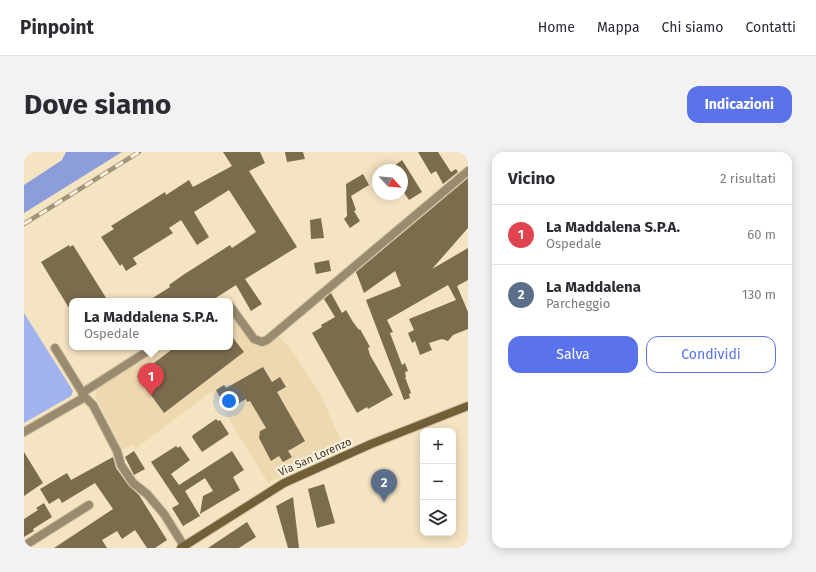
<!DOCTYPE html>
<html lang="it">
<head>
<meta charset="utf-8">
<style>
	body { margin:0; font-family:"Fira Sans",sans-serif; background:#f2f2f3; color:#2b2b33 }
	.controls { position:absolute; right:12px; bottom:12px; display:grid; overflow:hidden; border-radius:8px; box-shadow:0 2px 10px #0003 }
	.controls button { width:36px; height:36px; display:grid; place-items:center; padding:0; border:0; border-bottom:1px solid #e1e1e2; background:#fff; color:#2b2b33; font:20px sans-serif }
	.compass { position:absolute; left:348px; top:12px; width:36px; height:36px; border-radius:50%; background:#fff; box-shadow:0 2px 10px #0003; rotate:116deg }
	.you { position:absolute; left:205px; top:249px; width:14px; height:14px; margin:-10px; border:3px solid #fff; border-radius:50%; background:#1a73e8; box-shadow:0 0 0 6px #1a73e833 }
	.badge { display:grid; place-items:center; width:26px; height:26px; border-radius:50%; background:#5b73ea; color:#fff; font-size:13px; font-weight:700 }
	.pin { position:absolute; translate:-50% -33px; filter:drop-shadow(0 1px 2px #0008) }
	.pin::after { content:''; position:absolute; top:21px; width:14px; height:12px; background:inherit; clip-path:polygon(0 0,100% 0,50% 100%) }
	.popup { position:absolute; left:45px; top:146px; width:164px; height:52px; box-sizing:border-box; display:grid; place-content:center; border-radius:8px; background:#fff; filter:drop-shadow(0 1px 3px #0005); font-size:13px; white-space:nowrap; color:#7c7c81 }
	.popup b { font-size:15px; color:#2b2b33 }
	.popup::after { content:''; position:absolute; left:50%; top:100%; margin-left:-8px; border:8px solid transparent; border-top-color:#fff }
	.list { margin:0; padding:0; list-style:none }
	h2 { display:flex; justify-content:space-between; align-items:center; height:52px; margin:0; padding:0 16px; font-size:17px }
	h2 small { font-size:13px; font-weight:400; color:#7c7c81 }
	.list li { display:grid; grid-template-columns:26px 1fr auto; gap:12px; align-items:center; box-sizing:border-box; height:60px; padding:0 16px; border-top:1px solid #e1e1e2 }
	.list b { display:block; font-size:15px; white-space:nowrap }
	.list p { margin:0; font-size:13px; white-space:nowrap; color:#7c7c81 }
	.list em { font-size:13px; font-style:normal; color:#7c7c81 }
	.actions { display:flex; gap:8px; padding:12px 16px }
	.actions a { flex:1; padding:9px 0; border:1px solid #5b73ea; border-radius:12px; text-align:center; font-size:14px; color:#5b73ea }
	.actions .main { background:#5b73ea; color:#fff }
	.icon { flex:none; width:22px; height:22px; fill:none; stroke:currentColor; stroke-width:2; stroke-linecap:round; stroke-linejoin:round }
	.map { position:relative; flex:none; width:444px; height:396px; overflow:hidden; border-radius:12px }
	header { display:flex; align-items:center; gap:24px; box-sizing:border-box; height:56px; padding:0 20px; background:#fff; border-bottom:1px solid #e1e1e2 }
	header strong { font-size:19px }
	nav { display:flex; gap:22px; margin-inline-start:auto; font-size:14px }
	.intro { display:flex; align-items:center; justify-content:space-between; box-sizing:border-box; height:96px; padding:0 24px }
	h1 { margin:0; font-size:28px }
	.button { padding:10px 18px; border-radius:12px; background:#5b73ea; color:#fff; font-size:14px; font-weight:700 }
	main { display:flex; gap:24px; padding:0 24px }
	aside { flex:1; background:#fff; border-radius:12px; box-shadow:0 2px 10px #0003 }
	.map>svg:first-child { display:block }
	.built { fill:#edd8af }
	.green { fill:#a1b3ee }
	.forest { fill:#8c9eda }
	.building { fill:#7c6c4e }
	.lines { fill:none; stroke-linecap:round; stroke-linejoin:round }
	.street-casing { stroke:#d0c1a3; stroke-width:10 }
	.secondary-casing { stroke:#d0c1a3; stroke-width:10 }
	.street { stroke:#988b70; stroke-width:8 }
	.secondary { stroke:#725f38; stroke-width:8 }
	.rail-casing { stroke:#a0947b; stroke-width:4.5 }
	.rail { stroke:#fcf2de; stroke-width:3; stroke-dasharray:9; stroke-linecap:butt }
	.labels { text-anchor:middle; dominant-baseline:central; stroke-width:4; stroke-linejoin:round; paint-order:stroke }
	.street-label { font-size:11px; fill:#3a3326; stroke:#fcf2de }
</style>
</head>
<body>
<header>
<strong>Pinpoint</strong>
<nav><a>Home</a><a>Mappa</a><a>Chi siamo</a><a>Contatti</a></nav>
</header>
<div class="intro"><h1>Dove siamo</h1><a class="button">Indicazioni</a></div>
<main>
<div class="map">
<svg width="444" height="396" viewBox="0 0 444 396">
	<rect width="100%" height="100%" fill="#f5e4c2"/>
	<!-- built -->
	<path class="built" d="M206,162L227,191L235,194L242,193L255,184L269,200L296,242L320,295L277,314L244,331L188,239L111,297L109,293L98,297L72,245V236L136,195H206Z"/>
	<!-- green -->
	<path class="green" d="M0,161L49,239L47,244L0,271Z"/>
	<!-- forest -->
	<path class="forest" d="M42,0H98L0,61V33L38,8Z"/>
	<!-- building -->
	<path class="building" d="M199,0H236L241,11L225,19L273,95L221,127L238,152L227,159L212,133L187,149H124L146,135L145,133L159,123L206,93L208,96L232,80L205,38L170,60L185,85L173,93L157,68L145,76L149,81L109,106L113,112L102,119L98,112L96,114L77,85L90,77L87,74L141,40L142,43L165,28L169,35L208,14Z
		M261,0H279L281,7L263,10Z
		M394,0H414L427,20L432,17L434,20L419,32L412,19L407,22Z
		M378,8L398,40L385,48L378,38L381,36L378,31V18H365Z
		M339,22L345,33L327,44L332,58L330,59L336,69L326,76L320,67L323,64L322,32Z
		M444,26V76L408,117L444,96V128L433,134L444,160V177L429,183L424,189L418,187L405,191L408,198L396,203L391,189L388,191L384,181L390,178L385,167L432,148L424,133L363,168L369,180L366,181L378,213L381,211L384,219L381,220L382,225H381L387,241L385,242L386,246L380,248L342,148L377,134L371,119L340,141L332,120Z
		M297,66L300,86L287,87L286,68Z
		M45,93L46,95L49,93L84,149H48V161L17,110Z
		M305,108L307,119L292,122L290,111Z
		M307,141L318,161L322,158L329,170L335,178L336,177L346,195L344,196L346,203L369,243L344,257L343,255L333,261L288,181L298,175L297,173L311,165L300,147Z
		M206,182L220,200L140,261L113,224L151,195H206Z
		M239,215L248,230L256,225L262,235L253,240L281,289L264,299L268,305L259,310L255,304L247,309L235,286L236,279L242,276L226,249L223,250L222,247L215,251L211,245L199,251L192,238L200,233L202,236Z
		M192,267L194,269L196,268L205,282L178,300L168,285L169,283Z
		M152,294L154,296L156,294L166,308L147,322L155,333L208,299L220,318L209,325L216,338L176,362L179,344L189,339L181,326L161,339L176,364L159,374L148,356L155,352L127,310Z
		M110,299L121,317L110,323L101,305Z
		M0,300L19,331L0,344Z
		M89,305L92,316L105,334L115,343L143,388L131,396H123L111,378L98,387L93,379L78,388L83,396H30L89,357L71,331L38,351L35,346L25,352L16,337L43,321L47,328Z
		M300,332L311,371L293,376L284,337Z
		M269,345L274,387L275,396H264L252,354Z
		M20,351L28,365L9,377L10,379L0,385V367L14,358L12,356Z
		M223,370L232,385L215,396H184Z"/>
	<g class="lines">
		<!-- street casing -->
		<g class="street-casing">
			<path id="street" d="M206,154L230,187L238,190L243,188L444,19
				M58,241L130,195
				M61,245L69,253L93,299L97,313L109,331L123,342L140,362L160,394
				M0,280L61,245L31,196
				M0,394L65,353"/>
		</g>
		<!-- secondary casing -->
		<g class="secondary-casing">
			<path id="secondary" d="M157,396L260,331L347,292L444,254"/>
		</g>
		<!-- street -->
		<use href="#street" class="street"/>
		<!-- secondary -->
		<use href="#secondary" class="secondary"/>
		<!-- rail casing -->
		<g class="rail-casing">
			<path id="rail" d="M0,72L115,0"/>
		</g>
		<!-- rail -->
		<use href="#rail" class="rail"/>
	</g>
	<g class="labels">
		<!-- street labels -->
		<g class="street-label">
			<text transform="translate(291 305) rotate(-24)">Via San Lorenzo</text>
		</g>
	</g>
</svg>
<div class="controls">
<button>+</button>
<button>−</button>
<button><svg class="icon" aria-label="layers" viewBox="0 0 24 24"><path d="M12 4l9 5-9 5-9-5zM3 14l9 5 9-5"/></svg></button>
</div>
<svg class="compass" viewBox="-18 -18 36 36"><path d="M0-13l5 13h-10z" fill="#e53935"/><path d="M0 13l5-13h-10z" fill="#7c7c81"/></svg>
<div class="you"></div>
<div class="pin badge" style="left:127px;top:244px;background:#e0444e">1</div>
<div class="popup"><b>La Maddalena S.P.A.</b>Ospedale</div>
<div class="pin badge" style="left:360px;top:350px;background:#5c6f8a">2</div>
</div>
<aside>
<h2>Vicino<small>2 risultati</small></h2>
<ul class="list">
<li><span class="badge" style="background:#e0444e">1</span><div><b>La Maddalena S.P.A.</b><p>Ospedale</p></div><em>60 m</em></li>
<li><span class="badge" style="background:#5c6f8a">2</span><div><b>La Maddalena</b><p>Parcheggio</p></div><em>130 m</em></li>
</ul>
<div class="actions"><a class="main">Salva</a><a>Condividi</a></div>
</aside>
</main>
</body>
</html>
